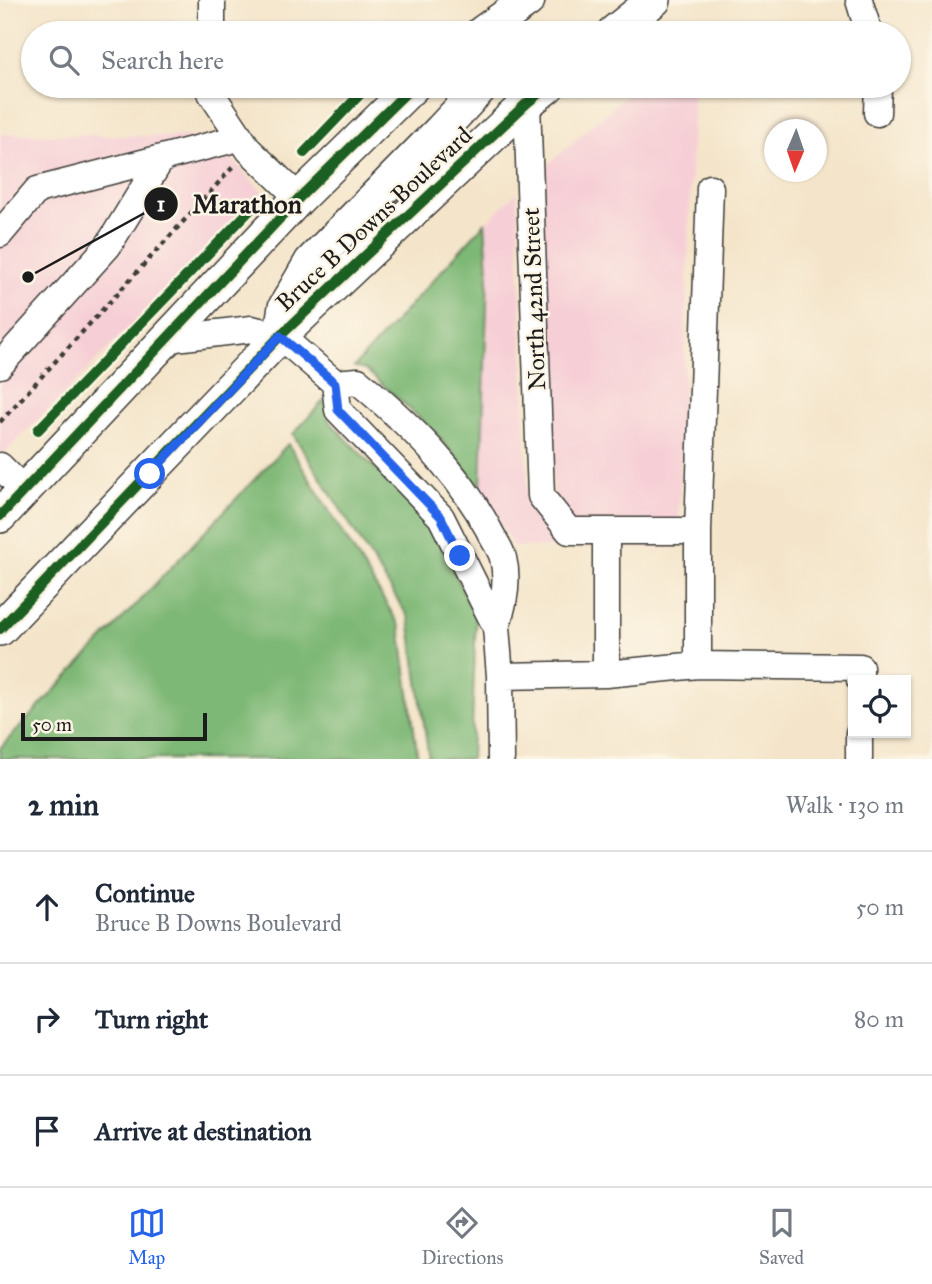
<!DOCTYPE html>
<html lang="en">
<head>
<meta charset="utf-8">
<style>
	body { margin:0; font-family:"IM FELL Great Primer",serif; background:#f6f6f7; color:#1f2937 }
	.controls { position:absolute; right:21px; bottom:21px; display:grid; overflow:hidden; border-radius:0px; box-shadow:0 2px 5px #0004 }
	.controls button { width:63px; height:63px; display:grid; place-items:center; padding:0; border:0; border-bottom:2px solid #e0e1e3; background:#fff; color:#1f2937; font:35px sans-serif }
	.compass { position:absolute; left:764px; top:119px; width:63px; height:63px; border-radius:50%; background:#fff; box-shadow:0 2px 5px #0004; rotate:182deg }
	.scale { position:absolute; left:21px; bottom:18px; width:186px; box-sizing:border-box; padding-left:7px; border:4px solid #1c1c1c; border-top:0; font-size:19px; line-height:24px; white-space:nowrap; color:#1c1c1c; -webkit-text-stroke:5px #fcf5e5; paint-order:stroke }
	.stop { position:absolute; width:21px; height:21px; margin:-16px; border:5px solid #2563eb; border-radius:50%; background:#fff }
	.stop.end { background:#2563eb; border-color:#fff; box-shadow:0 2px 7px #0008 }
	.list { margin:0; padding:0; list-style:none }
	h2 { display:flex; justify-content:space-between; align-items:center; height:91px; margin:0; padding:0 28px; font-size:30px }
	h2 small { font-size:23px; font-weight:400; color:#747a83 }
	.list li { display:grid; grid-template-columns:46px 1fr auto; gap:21px; align-items:center; box-sizing:border-box; height:112px; padding:0 28px; border-top:2px solid #e0e1e3 }
	.list b { display:block; font-size:26px; white-space:nowrap }
	.list p { margin:0; font-size:23px; white-space:nowrap; color:#747a83 }
	.list em { font-size:23px; font-style:normal; color:#747a83 }
	.icon { flex:none; width:38px; height:38px; fill:none; stroke:currentColor; stroke-width:2; stroke-linecap:round; stroke-linejoin:round }
	.map { position:relative; flex:none; width:932px; height:759px; overflow:hidden }
	.search { position:absolute; background:#fff; box-shadow:0 2px 5px #0004; left:21px; right:21px; top:21px; height:77px; display:flex; align-items:center; gap:18px; box-sizing:border-box; padding:0 24px; border-radius:38px; color:#747a83; font-size:26px }
	.sheet { height:427px; background:#fff }
	nav { display:flex; justify-content:space-around; align-items:center; box-sizing:border-box; height:98px; border-top:2px solid #e0e1e3; background:#fff; font-size:19px; color:#747a83 }
	nav a { display:grid; justify-items:center; gap:4px }
	nav .on { color:#2563eb }
	.map>svg:first-child { display:block }
	.built { fill:#f6cfd6 }
	.forest { fill:#7eb876; stroke:#4d6a49; stroke-width:2 }
	.lines { fill:none; stroke-linecap:round; stroke-linejoin:round }
	.minor-casing { stroke:#3c3a36; stroke-width:29 }
	.major-casing { stroke:#3c3a36; stroke-width:36 }
	.path { stroke:#3c3a36; stroke-width:4.5; stroke-dasharray:5 5; stroke-linecap:butt }
	.minor { stroke:#fff; stroke-width:26 }
	.major { stroke:#fff; stroke-width:33 }
	.cycleway-casing { stroke:#fcf5e5; stroke-width:15 }
	.cycleway { stroke:#1b5e20; stroke-width:10 }
	.route { stroke:#2563eb; stroke-width:9 }
	.labels { text-anchor:middle; dominant-baseline:central; stroke-width:5; stroke-linejoin:round; paint-order:stroke }
	.street-label { font-size:24px; fill:#1c1c1c; stroke:#fcf5e5 }
	.leader { fill:none; stroke:#1c1c1c; stroke-width:2.5 }
	.callout-dot { fill:#1c1c1c; stroke:#fcf5e5; stroke-width:2.5 }
	.mark-label { font-size:21px; text-anchor:middle; font-weight:bold; fill:#fff }
	.callout-label { font-size:26px; text-anchor:middle; font-weight:bold; fill:#1c1c1c; stroke:#fcf5e5; stroke-width:5; stroke-linejoin:round; paint-order:stroke }
</style>
</head>
<body>
<div class="map">
<svg width="932" height="759" viewBox="0 0 932 759">
	<rect width="100%" height="100%" fill="#fcf5e5"/>
	<filter id="ink" filterUnits="userSpaceOnUse"><feTurbulence type="fractalNoise" baseFrequency=".0143" numOctaves="2"/><feDisplacementMap in="SourceGraphic" scale="14" xChannelSelector="R" yChannelSelector="G"/><feConvolveMatrix kernelMatrix="1 2 1 2 8 2 1 2 1" color-interpolation-filters="sRGB"/></filter>
	<filter id="wash" filterUnits="userSpaceOnUse"><feTurbulence type="fractalNoise" baseFrequency=".00686" numOctaves="4" result="noise"/><feDisplacementMap in="SourceGraphic" scale="28" xChannelSelector="R" yChannelSelector="G"/><feGaussianBlur stdDeviation="1.57" result="paint"/><feColorMatrix in="noise" values="0 0 0 0 0 0 0 0 0 0 0 0 0 0 0 0 0 1.4 0 .05"/><feComposite in="paint" operator="in"/></filter>
	<g filter="url(#wash)">
		<rect width="100%" height="100%" fill="#f4e5ca"/>
		<!-- built -->
		<path class="built" d="M636,86H694L678,547H513L481,489L488,271L485,223L517,192L528,510L554,509L542,170Z
			M0,134L210,137L263,192L0,458Z"/>
		<!-- forest -->
		<path class="forest" d="M485,223L488,271L481,488L433,430L366,370L354,367Z
			M324,400L329,421L431,526L476,616L471,759H429L409,618L293,434Z
			M288,444L400,626L418,759H0V748Z"/>
	</g>
	<g filter="url(#ink)">
		<g class="lines">
			<!-- minor casing -->
			<g class="minor-casing">
				<path id="minor" d="M859,0L869,33
					M212,33V0
					M211,86V93L249,150L299,198
					M527,103L541,496L569,531H698V665L860,667V680
					M877,113L878,86
					M0,234L37,190L239,138
					M167,339L252,329L280,336L335,383L358,381C409,424 457,470 489,530C493,539 501,549 503,558C509,582 504,605 496,627
					M0,365L108,246L162,158
					M335,383L338,410L441,517L496,627L500,676L501,759
					M0,466L24,490
					M606,531V674L698,665
					M698,531L710,188
					M500,676L606,674
					M859,759V733"/>
			</g>
			<!-- major casing -->
			<g class="major-casing">
				<path id="major" d="M482,33L528,0
					M613,33L654,0
					M281,330L285,307L311,262L441,130L482,86
					M0,516L299,198L413,86
					M0,629L280,336L527,103L548,86"/>
			</g>
			<!-- path -->
			<path class="path" d="M0,422L233,167"/>
			<!-- minor -->
			<use href="#minor" class="minor"/>
			<!-- major -->
			<use href="#major" class="major"/>
			<!-- cycleway casing -->
			<g class="cycleway-casing">
				<path id="cycleway" d="M304,153L368,86
					M38,430L255,205
					M0,516L299,198L413,86
					M0,629L280,336L527,103L548,86"/>
			</g>
			<!-- cycleway -->
			<use href="#cycleway" class="cycleway"/>
		</g>
	</g>
	<g class="lines" filter="url(#ink)">
		<!-- route -->
		<path class="route" d="M150,474L280,336L335,383L338,410L441,517L460,556"/>
	</g>
	<g class="labels">
		<!-- street labels -->
		<g class="street-label">
			<text transform="translate(374 219) rotate(-43)">Bruce B Downs Boulevard</text>
			<text transform="translate(534 299) rotate(-92)">North 42nd Street</text>
		</g>
	</g>
	<!-- callouts -->
	<path class="leader" d="M28 277L161 204"/>
	<g class="callout-dot">
		<circle cx="28" cy="277" r="7"/>
		<circle cx="161" cy="204" r="18"/>
	</g>
	<g class="mark-label">
		<text x="161" y="211">1</text>
	</g>
	<g class="callout-label">
		<text x="247" y="213">Marathon</text>
	</g>
</svg>
<div class="controls">
<button><svg class="icon" aria-label="locate" viewBox="0 0 24 24"><circle cx="12" cy="12" r="6"/><path d="M12 2v4M12 18v4M2 12h4M18 12h4"/></svg></button>
</div>
<svg class="compass" viewBox="-18 -18 36 36"><path d="M0-13l5 13h-10z" fill="#e53935"/><path d="M0 13l5-13h-10z" fill="#747a83"/></svg>
<div class="scale">50 m</div>
<div class="stop" style="left:150px;top:474px"></div>
<div class="stop end" style="left:460px;top:556px"></div>
<div class="search"><svg class="icon" aria-label="search" viewBox="0 0 24 24"><circle cx="10" cy="10" r="6"/><path d="M15 15l6 6"/></svg>Search here</div>
</div>
<section class="sheet">
<h2>2 min<small>Walk · 130 m</small></h2>
<ul class="list">
<li><svg class="icon" aria-label="ahead" viewBox="0 0 24 24"><path d="M12 20V5M6 11l6-6 6 6"/></svg><div><b>Continue</b><p>Bruce B Downs Boulevard</p></div><em>50 m</em></li>
<li><svg class="icon" aria-label="right" viewBox="0 0 24 24"><path d="M7 20v-9h11M14 6l5 5-5 5"/></svg><div><b>Turn right</b></div><em>80 m</em></li>
<li><svg class="icon" aria-label="arrive" viewBox="0 0 24 24"><path d="M6 21V4h12l-3 4 3 4H6"/></svg><div><b>Arrive at destination</b></div></li>
</ul>
</section>
<nav>
<a class="on"><svg class="icon" aria-label="map" viewBox="0 0 24 24"><path d="M3 6l6-2 6 2 6-2v14l-6 2-6-2-6 2zM9 4v14M15 6v14"/></svg>Map</a>
<a><svg class="icon" aria-label="directions" viewBox="0 0 24 24"><path d="M12 3l9 9-9 9-9-9zM9 14v-3h6M13 9l2 2-2 2"/></svg>Directions</a>
<a><svg class="icon" aria-label="saved" viewBox="0 0 24 24"><path d="M7 4h10v16l-5-4-5 4z"/></svg>Saved</a>
</nav>
</body>
</html>
